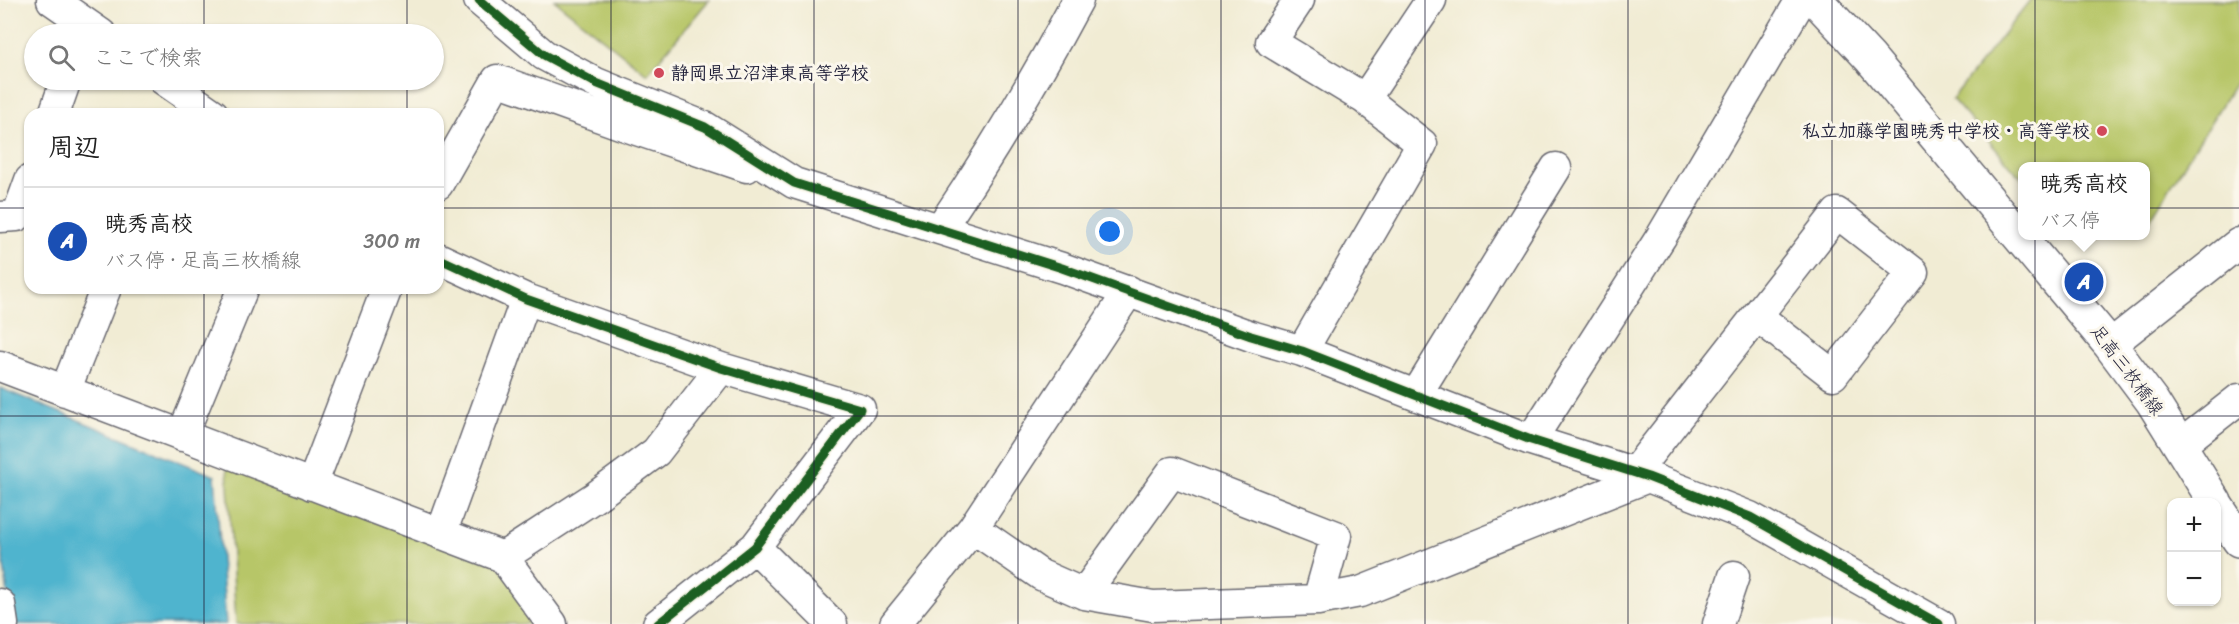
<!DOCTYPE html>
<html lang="ja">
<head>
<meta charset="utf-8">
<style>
	body { margin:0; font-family:Sriracha,"Klee One",sans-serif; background:#f2f2f2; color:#222 }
	.controls { position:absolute; right:18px; bottom:18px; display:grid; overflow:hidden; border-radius:12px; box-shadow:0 2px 4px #0004 }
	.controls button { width:54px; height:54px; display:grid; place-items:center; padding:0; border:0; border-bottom:2px solid #e0e0e0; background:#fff; color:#222; font:30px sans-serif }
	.you { position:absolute; left:1110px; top:232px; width:21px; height:21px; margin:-15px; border:4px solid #fff; border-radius:50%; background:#1a73e8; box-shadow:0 0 0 9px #1a73e833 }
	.badge { display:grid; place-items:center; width:39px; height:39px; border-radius:50%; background:#d1495b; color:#fff; font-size:20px; font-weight:700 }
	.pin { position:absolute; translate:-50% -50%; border:3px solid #fff; box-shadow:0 2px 6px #0006 }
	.popup { position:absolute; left:2018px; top:162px; width:132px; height:78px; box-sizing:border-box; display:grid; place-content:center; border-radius:12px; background:#fff; filter:drop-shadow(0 2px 4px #0005); font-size:20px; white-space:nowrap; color:#767676 }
	.popup b { font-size:22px; color:#222 }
	.popup::after { content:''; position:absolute; left:50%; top:100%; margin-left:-12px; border:12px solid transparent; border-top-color:#fff }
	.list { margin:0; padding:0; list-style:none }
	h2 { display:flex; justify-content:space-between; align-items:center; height:78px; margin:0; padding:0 24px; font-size:26px }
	h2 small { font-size:20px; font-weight:400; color:#767676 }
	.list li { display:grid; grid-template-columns:39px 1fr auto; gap:18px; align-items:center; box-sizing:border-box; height:108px; padding:0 24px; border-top:2px solid #e0e0e0 }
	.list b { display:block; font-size:22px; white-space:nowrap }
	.list p { margin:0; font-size:20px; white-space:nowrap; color:#767676 }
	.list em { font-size:20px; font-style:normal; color:#767676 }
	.icon { flex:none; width:33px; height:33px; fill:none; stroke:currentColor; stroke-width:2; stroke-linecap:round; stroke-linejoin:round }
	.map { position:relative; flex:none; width:2239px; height:624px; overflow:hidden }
	.search { position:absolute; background:#fff; box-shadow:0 2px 4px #0004; left:24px; top:24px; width:420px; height:66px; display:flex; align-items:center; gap:15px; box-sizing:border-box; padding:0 21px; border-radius:33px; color:#767676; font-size:22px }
	.panel { position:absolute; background:#fff; box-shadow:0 2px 4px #0004; left:24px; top:108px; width:420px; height:186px; border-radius:18px }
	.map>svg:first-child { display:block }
	.green { fill:#b7c668; stroke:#6c7452; stroke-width:1.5 }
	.water { fill:#4fb4ce; stroke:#386b84; stroke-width:1.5 }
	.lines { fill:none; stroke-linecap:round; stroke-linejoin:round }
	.minor-casing { stroke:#6a6971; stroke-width:33 }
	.major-casing { stroke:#6a6971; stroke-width:36 }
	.minor { stroke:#fff; stroke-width:30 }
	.major { stroke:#fff; stroke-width:33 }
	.cycleway-casing { stroke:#fbf7ec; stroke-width:13 }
	.cycleway { stroke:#1b5e20; stroke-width:9 }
	.grid { fill:none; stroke:#22223b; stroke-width:1.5; stroke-opacity:0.55 }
	.poi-dot { fill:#d1495b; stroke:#fbf7ec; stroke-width:2 }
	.labels { text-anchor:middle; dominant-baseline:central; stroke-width:6; stroke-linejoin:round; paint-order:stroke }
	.poi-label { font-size:18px; font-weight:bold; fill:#22223b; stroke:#fbf7ec; text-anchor:start }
	.street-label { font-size:18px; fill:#22223b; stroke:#fbf7ec }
</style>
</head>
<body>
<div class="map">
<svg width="2239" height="624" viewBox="0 0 2239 624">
	<rect width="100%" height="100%" fill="#fbf7ec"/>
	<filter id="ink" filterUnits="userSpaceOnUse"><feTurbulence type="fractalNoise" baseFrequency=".0167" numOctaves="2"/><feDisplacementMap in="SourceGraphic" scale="12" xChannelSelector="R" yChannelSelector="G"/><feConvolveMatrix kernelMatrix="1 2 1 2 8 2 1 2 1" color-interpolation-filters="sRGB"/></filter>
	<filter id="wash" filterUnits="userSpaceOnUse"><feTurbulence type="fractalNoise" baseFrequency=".008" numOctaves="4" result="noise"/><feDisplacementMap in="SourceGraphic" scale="24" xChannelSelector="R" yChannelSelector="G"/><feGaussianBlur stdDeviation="1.35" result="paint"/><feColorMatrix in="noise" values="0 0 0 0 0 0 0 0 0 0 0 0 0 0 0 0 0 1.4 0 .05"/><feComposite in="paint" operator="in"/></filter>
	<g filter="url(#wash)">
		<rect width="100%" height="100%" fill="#f1ecd4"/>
		<!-- green -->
		<path class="green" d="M554,0H709L647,74Z
			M2030,0H2239V77L2146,226V166H2022V179L1952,99Z
			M227,468L503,566L545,624H236Z"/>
		<!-- water -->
		<path class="water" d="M0,388L215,476L226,624H12L0,538Z"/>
	</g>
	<g filter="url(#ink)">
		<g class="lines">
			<!-- minor casing -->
			<g class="minor-casing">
				<path id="minor" d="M52,0L101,34
					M479,0L544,55L596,83L705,127L794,183L1062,268L1251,336L1302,351L1531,440L1648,477L1750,517L1939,624
					M1299,0L1271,42L1365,99L1422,144L1302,351
					M164,80L213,114
					M1365,99L1431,0
					M54,114L66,80
					M438,184L497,80L637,130L747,167
					M0,217L17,216L30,180
					M940,229C990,155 1036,79 1078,0
					M438,258L526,299L721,368L860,409L755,547L658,624
					M2110,345L2239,243
					M0,366L503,557L552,624
					M65,391L106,288
					M1416,395L1556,168
					M182,436L243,288
					M1531,440L1661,237L1801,0
					M2179,446L2239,399
					M1634,473L1837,213L1913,272L1833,375L1757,316
					M312,485L387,288
					M973,528L1041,575L1084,594L1153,606L1318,600L1360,592L1648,477
					M441,534L526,299
					M755,547L832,624
					M503,557L595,497L656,452L721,368
					M1084,594L1172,472L1336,536L1318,600
					M0,604L3,624
					M895,624L973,528L1129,291
					M1718,624L1734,576"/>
			</g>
			<!-- major casing -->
			<g class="major-casing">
				<path id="major" d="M1816,0L1870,58L2110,345L2152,401L2215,502
					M2216,505L2239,540"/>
			</g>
			<!-- minor -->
			<use href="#minor" class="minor"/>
			<!-- major -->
			<use href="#major" class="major"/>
			<!-- cycleway casing -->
			<g class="cycleway-casing">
				<path id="cycleway" d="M479,0L544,55L596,83L705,127L794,183L1062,268L1251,336L1302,351L1531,440L1648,477L1750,517L1939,624
					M438,258L526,299L721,368L860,409L755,547L658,624"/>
			</g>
			<!-- cycleway -->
			<use href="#cycleway" class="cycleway"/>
		</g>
	</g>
	<!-- grid -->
	<path class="grid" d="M204,0V34M407,0V34M611,0V624M814,0V624M1018,0V624M1221,0V624M1425,0V624M1628,0V624M1832,0V624M2035,0V624M204,80V114M407,80V114M0,208H30M438,208H2239M204,288V624M407,288V624M0,416H2239"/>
	<!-- markers -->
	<g class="poi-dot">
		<circle cx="659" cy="73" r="6"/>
		<circle cx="2102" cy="131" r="6"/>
	</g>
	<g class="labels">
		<!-- poi labels -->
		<g class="poi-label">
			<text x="671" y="73">静岡県立沼津東高等学校</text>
			<text x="2090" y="131" text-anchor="end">私立加藤学園暁秀中学校・高等学校</text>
		</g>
		<!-- street labels -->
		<g class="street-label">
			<text transform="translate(2127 370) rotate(53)">足高三枚橋線</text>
		</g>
	</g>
</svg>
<div class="controls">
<button>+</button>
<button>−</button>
</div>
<div class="you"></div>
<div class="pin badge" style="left:2084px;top:282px;background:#1a4fb4">A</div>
<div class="popup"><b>暁秀高校</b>バス停</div>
<div class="search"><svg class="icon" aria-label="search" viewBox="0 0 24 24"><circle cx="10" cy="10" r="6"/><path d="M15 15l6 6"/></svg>ここで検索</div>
<section class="panel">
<h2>周辺<small></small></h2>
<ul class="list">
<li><span class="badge" style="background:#1a4fb4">A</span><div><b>暁秀高校</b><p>バス停 · 足高三枚橋線</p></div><em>300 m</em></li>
</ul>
</section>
</div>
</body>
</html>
